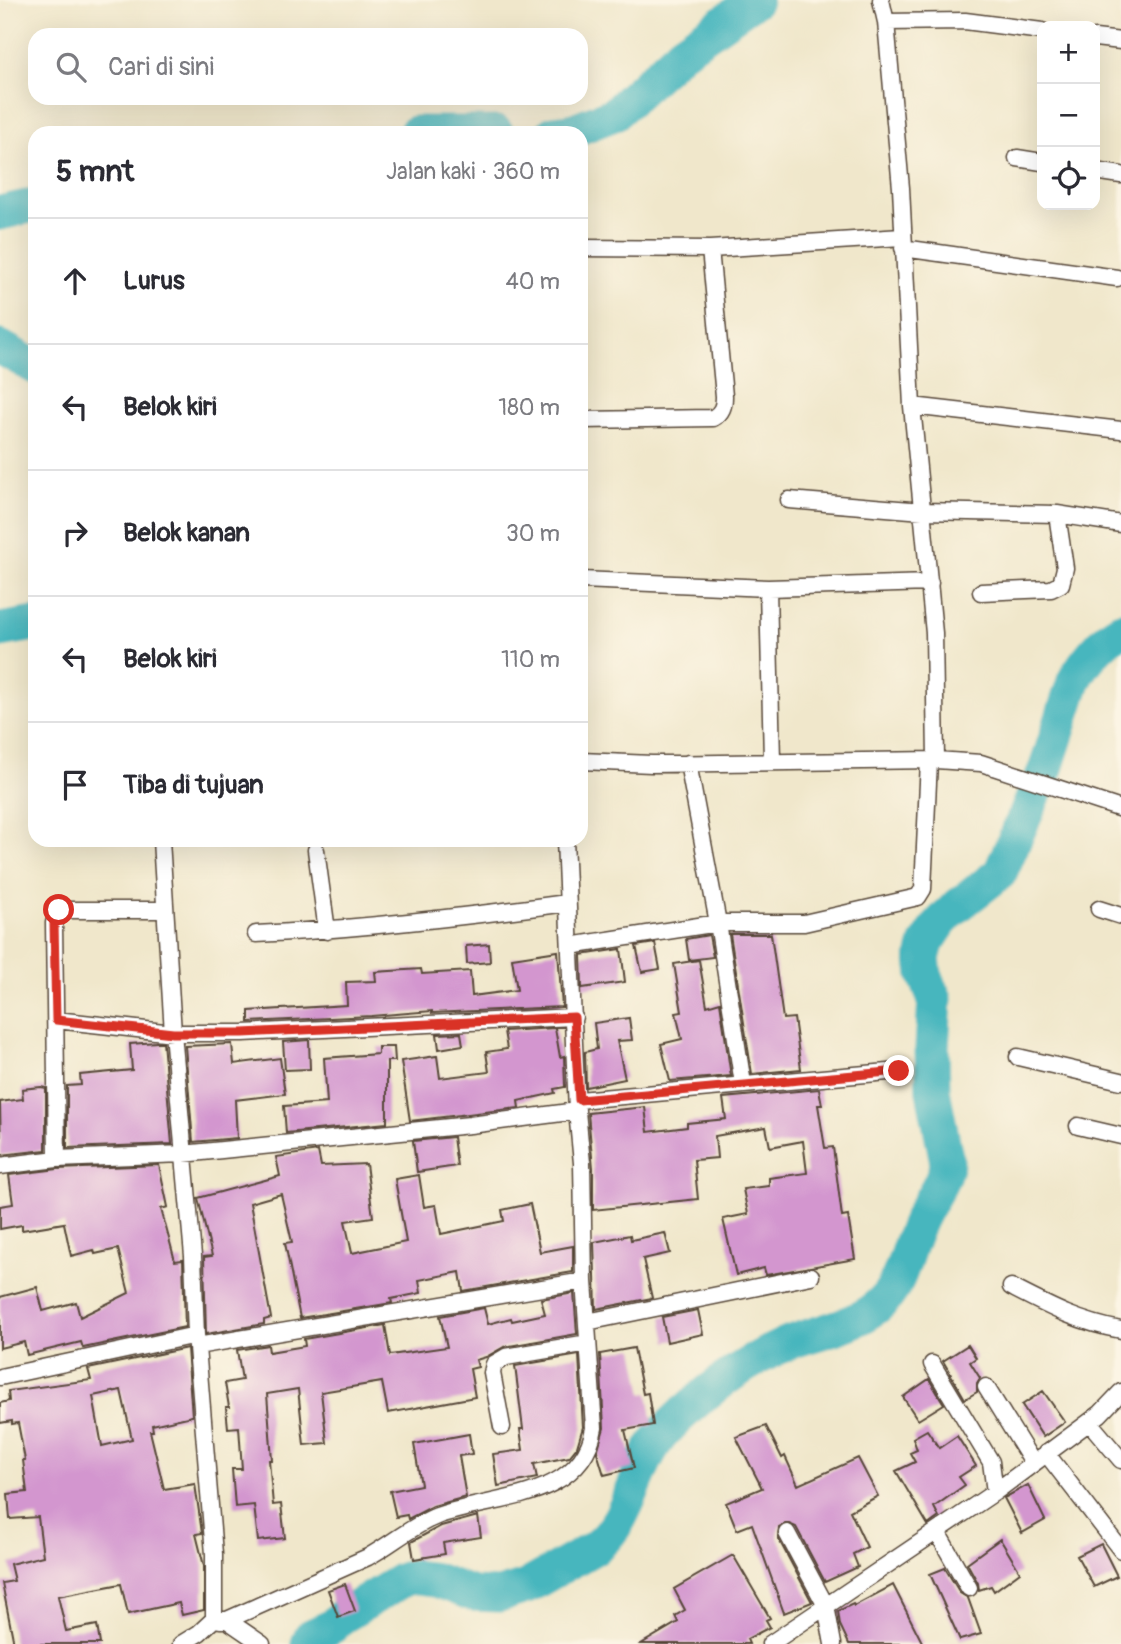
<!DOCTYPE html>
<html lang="id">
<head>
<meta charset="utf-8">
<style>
	body { margin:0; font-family:Pangolin,sans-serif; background:#f2f2f3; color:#2b2b33 }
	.controls { position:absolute; right:21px; top:21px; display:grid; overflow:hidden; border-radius:14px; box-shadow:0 7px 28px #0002 }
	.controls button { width:63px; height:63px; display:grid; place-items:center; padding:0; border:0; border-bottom:2px solid #e1e1e2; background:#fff; color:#2b2b33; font:35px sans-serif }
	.stop { position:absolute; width:21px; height:21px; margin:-16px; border:5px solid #d93025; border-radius:50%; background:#fff }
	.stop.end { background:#d93025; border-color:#fff; box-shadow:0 2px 7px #0008 }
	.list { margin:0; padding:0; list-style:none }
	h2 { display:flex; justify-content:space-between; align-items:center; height:91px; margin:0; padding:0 28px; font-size:30px }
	h2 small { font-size:23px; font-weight:400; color:#7c7c81 }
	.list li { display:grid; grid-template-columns:46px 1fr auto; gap:21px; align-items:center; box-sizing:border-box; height:126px; padding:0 28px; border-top:2px solid #e1e1e2 }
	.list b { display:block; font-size:26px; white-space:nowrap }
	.list em { font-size:23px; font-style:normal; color:#7c7c81 }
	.icon { flex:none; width:38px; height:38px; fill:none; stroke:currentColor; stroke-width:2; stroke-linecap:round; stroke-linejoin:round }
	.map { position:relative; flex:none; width:1121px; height:1644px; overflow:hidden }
	.search { position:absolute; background:#fff; box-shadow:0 7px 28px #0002; left:28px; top:28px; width:560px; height:77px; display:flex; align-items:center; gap:18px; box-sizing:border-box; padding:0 24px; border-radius:21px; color:#7c7c81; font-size:26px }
	.panel { position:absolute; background:#fff; box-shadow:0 7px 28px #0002; left:28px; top:126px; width:560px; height:721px; border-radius:21px }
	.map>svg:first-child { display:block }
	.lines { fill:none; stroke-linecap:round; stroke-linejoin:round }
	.river { stroke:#47b6be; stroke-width:35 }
	.building { fill:#d396cf; fill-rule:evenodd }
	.minor-casing { stroke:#564638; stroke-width:19 }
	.minor { stroke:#fff; stroke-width:16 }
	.route { stroke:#d93025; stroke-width:9 }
</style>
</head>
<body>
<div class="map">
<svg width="1121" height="1644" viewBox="0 0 1121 1644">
	<rect width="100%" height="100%" fill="#fcf5e5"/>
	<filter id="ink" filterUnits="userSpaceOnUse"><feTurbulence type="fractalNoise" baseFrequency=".0143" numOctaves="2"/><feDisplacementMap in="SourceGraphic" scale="14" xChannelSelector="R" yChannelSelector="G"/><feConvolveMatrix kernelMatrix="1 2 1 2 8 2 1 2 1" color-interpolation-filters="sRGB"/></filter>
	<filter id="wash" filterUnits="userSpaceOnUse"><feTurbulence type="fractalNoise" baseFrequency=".00686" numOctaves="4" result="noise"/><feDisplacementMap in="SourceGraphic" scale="28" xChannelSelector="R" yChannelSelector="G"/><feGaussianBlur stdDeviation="1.57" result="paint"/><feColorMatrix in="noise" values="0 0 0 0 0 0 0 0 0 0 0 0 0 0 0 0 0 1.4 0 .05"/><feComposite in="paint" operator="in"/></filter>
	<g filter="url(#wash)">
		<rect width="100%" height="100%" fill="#f0e7cb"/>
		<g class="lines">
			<!-- river -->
			<path class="river" d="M415,133H497
				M553,133L571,131L614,114L682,51L755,0
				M0,213L35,205
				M0,347L35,367
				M0,630L35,624
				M308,1644L311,1636L333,1626L340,1618L402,1580L411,1577L436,1580L473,1594L499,1595L526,1587L594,1548C633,1520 633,1465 665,1431C699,1396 741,1364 786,1344C817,1331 858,1327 883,1301C903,1280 906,1249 918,1224C927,1202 943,1185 947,1162L933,1091L932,1048L935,999L925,975L923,958L927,943L941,922L955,908L1000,873L1046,768L1074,681C1084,662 1102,640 1121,629"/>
		</g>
		<g id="blocks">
			<!-- building -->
			<path class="building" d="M730,934H771L783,1019L794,1018L801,1069L752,1074Z
				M709,935L713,957L689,960L686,939Z
				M655,943L660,969L642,972L636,946Z
				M489,944L490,962L467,964L466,946Z
				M621,949L625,982L582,988L581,955Z
				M558,951L562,1007L432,1013V1011L371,1016L249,1022V1011L347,1005L346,982L376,981L375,972L421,969L422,974L470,971L472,996L517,990L512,958Z
				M699,960L707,1006L720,1002L731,1076L670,1081L661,1044L682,1039L676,1013L682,1012L674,964Z
				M629,1018L632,1040L617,1041L625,1079L586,1087L585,1052L597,1049L594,1023Z
				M555,1028L560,1057L564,1056L565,1087L554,1089L555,1093L518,1101L519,1108L410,1121L401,1061L437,1056L440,1078L489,1072L486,1052L507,1049L504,1031Z
				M461,1033L463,1045L439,1049L437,1034Z
				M309,1040L310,1069L285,1070L283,1042Z
				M157,1042H163L172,1144L67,1148V1086L81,1085L80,1075L132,1070L130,1044Z
				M232,1044L234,1064L280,1058L285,1094L235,1100L237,1138L193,1142L185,1046Z
				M378,1047H394L395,1061H387V1123L286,1133L284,1106L327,1103L324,1058L378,1054Z
				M41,1087L46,1088V1150L1,1155L0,1102L23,1099L22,1089Z
				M819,1089L822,1105H818L825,1148L833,1147L842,1217L848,1216L855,1259L766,1275L764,1268L736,1275L723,1219L748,1214L743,1189L769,1186V1178L807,1173L803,1141L770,1147L766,1127L715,1136L717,1158L694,1160L698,1199L593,1210V1168L588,1113L645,1107L648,1132L687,1127V1123L726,1119L723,1098Z
				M453,1137L457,1166L417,1172L413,1141Z
				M318,1151L321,1166L366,1164L373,1217L345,1221L352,1253L406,1242L395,1179L419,1175L424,1207L436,1205L441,1234L504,1221L502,1210L530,1204L540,1252L573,1246V1272L463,1291L460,1272L419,1280L421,1293L391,1299L392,1303L300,1318L285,1243L292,1242L281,1194L250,1203L271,1318L264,1320V1324L206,1334L204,1257L212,1256L198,1198L280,1176L276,1157Z
				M159,1165L168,1207L161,1209L175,1261L183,1260L185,1327L83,1348L81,1342L27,1355L24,1342L0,1348V1297L37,1287L43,1311L76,1302L80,1317L129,1293L118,1249L95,1254L94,1250L71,1256L64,1223L22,1230V1225L0,1229V1206L13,1204L9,1175L58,1169Z
				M665,1233L670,1253L643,1259L652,1298L596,1309L594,1242L630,1235L631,1240Z
				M574,1293L577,1334L504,1347L486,1357L476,1360L478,1367L470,1369L475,1397L388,1413L382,1382L321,1392L327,1443L304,1445L298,1389L267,1394L272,1460H269L273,1505L281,1504L285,1538L258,1541L254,1505L235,1507L232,1469H242L239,1427L228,1428L226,1407H229L225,1383L242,1380L237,1350L268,1345L269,1352L305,1346L304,1339L385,1325L390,1355L447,1347L440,1316L484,1308L488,1324L511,1318L512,1321L545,1314L541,1299Z
				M698,1310L703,1334L667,1342L662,1317Z
				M968,1345L976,1358L970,1362L980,1378L977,1383V1392L965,1399L943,1361Z
				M187,1348L192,1416L152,1425L153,1431H150L164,1489L195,1484L202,1533L196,1534L204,1566V1610L182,1615L179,1603L128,1614L121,1584L58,1596L66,1631L97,1625L100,1644H14L2,1583L14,1581L10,1564L43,1556L38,1517L10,1519L8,1494L27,1492L23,1460H25L18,1423L12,1424V1421L0,1423V1403L9,1401L8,1391L91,1380L88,1369ZM121,1390L132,1439L102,1446L93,1396Z
				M634,1348L643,1394L648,1393L653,1425L625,1430L634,1468L604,1475L597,1452L604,1428L600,1354Z
				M579,1355L583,1427L577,1447L569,1457L534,1464L537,1478L498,1486L493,1454L523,1450L520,1429H523L515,1366Z
				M929,1379L944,1404L918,1420L903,1397Z
				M1043,1391L1065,1422L1043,1437L1022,1405Z
				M766,1426L782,1458L785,1456L798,1485L858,1458L878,1496L850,1511L867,1547L853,1554L858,1567L825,1582L796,1527L787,1523L779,1527L778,1538L812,1602L784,1613L752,1524L737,1530L726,1503L762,1488L736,1437Z
				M927,1430L939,1448L957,1436L976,1466L959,1477L965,1485L934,1507L939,1517L928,1525L896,1471L915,1462L910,1453L917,1450L913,1438Z
				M469,1434L472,1454L459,1456L466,1497L433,1506L408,1519L407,1515L396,1517L390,1491L421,1485L414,1444Z
				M1028,1485L1045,1520L1022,1533L1004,1498Z
				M478,1516L481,1537L443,1543L445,1554L414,1559L411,1542L441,1526Z
				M1000,1539L1020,1572L994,1591L991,1586L979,1590L978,1583L967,1563Z
				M1101,1544L1117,1576L1094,1587L1077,1556Z
				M733,1555L770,1618L766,1620L770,1627L747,1639L749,1644H641L678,1622L675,1616L685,1610L674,1589Z
				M945,1568L960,1593L968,1598L981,1634L960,1640L930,1574Z
				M345,1584L355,1611L338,1617L328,1590Z
				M893,1585L923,1644H849L840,1625L838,1611L853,1604L854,1606Z"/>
		</g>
	</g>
	<g filter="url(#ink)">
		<use href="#blocks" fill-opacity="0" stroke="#564638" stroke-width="2"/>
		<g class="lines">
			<!-- minor casing -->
			<g class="minor-casing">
				<path id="minor" d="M881,0L886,22L901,188L912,406L934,633L936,760
					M886,22L965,21L1042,31
					M1095,38L1121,41
					M1017,158L1042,162
					M1095,171L1121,175
					M581,248L710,249L902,237
					M903,248L1117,278
					M912,406L1121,430
					M581,420L713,418C722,413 724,406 724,396L710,249
					M789,500L923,511L1057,514L1121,524
					M581,580L768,588L772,761
					M768,588L930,583
					M981,592L1051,589L1061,584L1065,568L1057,514
					M581,761L652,764L936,760L981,763L1121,809
					M688,763L718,923L743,1084
					M161,840L173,1033L193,1256L196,1335L214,1554V1619
					M316,850L327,931
					M1099,909L1121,916
					M256,934C361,929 463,917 567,903
					M570,946L718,923H804L918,897L923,889L929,761
					M56,1020L173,1033H243L574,1017
					M1018,1057L1121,1081
					M579,1100L899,1071
					M1078,1126L1121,1136
					M57,1159L54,923L59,910H164
					M0,1166L57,1159L183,1154L470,1125L577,1111
					M1011,1287C1050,1307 1078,1322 1121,1330
					M587,1322L811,1276
					M197,1346L584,1281L582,1163L577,1111L565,840
					M932,1364L991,1462L995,1492
					M0,1377L196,1335
					M986,1387L1033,1463
					M1089,1422L1121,1460
					M502,1427L492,1373L494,1364L506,1357L588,1343
					M1046,1453L1121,1550
					M937,1532L969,1588
					M787,1533L826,1606L833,1644
					M220,1620H227L262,1644
					M227,1620L368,1557C392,1544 411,1526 437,1516C491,1496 582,1501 594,1428L584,1281
					M181,1644L199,1633L214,1619
					M770,1644L995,1492L1100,1414L1121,1392"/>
			</g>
			<!-- minor -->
			<use href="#minor" class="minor"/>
		</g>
	</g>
	<g class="lines" filter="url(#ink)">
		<!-- route -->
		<path class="route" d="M59,910L54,923L56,1020L173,1033H243L574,1017L579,1100L899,1071"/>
	</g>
</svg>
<div class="controls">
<button>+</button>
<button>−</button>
<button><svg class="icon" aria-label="locate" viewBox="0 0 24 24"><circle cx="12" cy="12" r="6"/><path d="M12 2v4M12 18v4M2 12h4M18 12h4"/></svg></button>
</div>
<div class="stop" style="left:59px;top:910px"></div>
<div class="stop end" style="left:899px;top:1071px"></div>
<div class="search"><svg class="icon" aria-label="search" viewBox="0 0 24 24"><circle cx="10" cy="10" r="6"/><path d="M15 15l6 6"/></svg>Cari di sini</div>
<section class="panel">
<h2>5 mnt<small>Jalan kaki · 360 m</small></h2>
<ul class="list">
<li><svg class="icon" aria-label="ahead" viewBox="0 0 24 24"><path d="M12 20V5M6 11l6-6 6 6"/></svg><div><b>Lurus</b></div><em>40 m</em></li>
<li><svg class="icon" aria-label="left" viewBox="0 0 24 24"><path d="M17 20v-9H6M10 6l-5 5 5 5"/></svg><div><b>Belok kiri</b></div><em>180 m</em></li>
<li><svg class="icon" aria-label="right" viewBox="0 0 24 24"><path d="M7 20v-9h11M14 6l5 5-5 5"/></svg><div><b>Belok kanan</b></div><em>30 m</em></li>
<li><svg class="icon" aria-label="left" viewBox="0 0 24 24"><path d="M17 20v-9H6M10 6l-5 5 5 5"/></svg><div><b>Belok kiri</b></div><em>110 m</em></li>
<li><svg class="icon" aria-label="arrive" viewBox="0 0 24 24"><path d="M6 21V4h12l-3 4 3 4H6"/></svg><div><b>Tiba di tujuan</b></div></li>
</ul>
</section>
</div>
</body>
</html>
